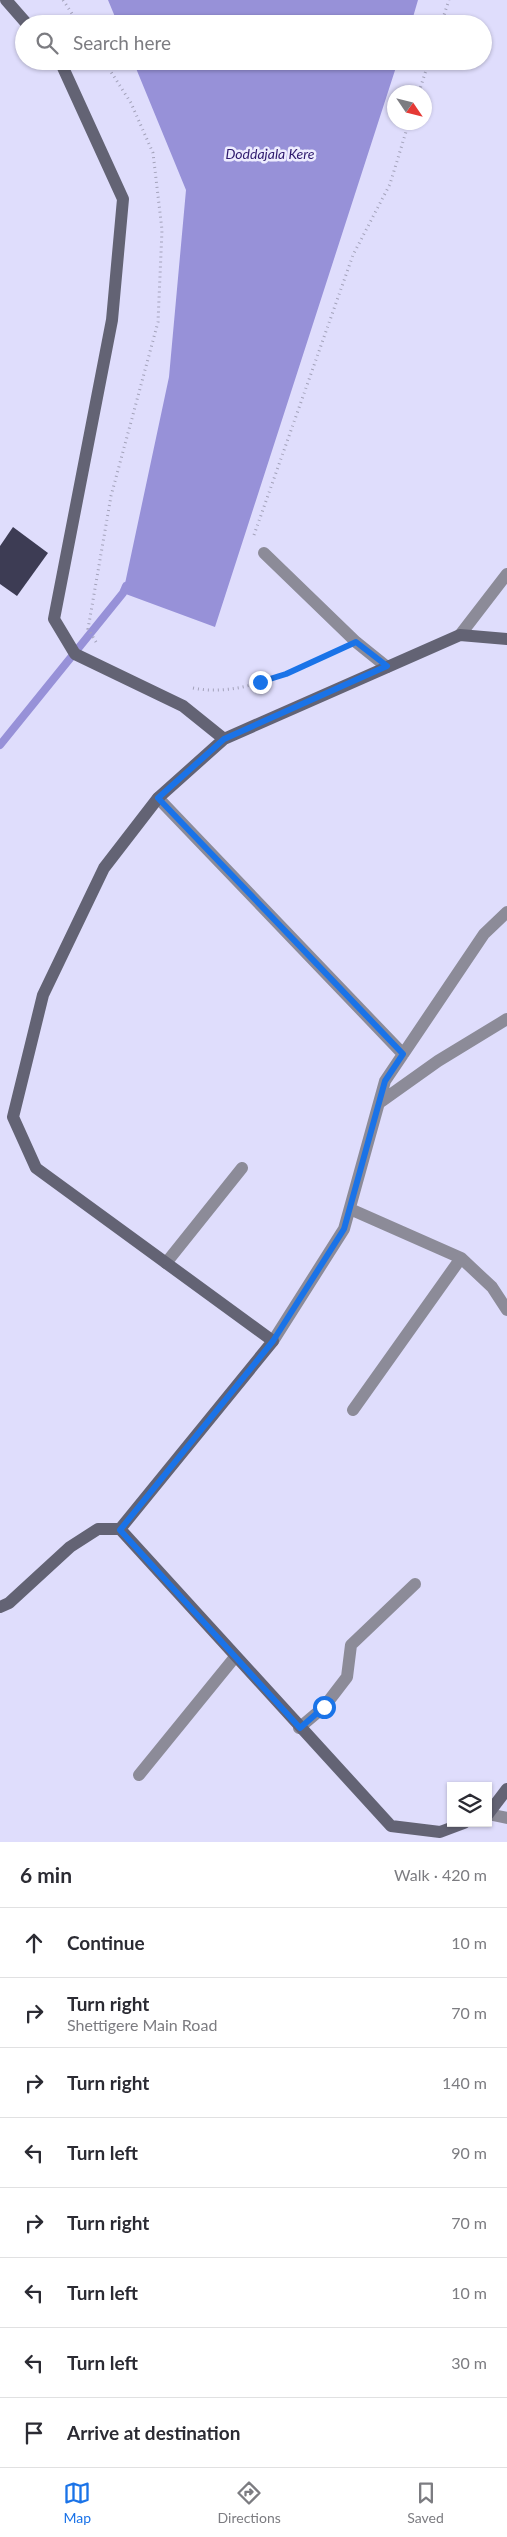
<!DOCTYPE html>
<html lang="en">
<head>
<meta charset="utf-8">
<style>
	body { margin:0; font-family:Lato,sans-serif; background:#f2f2f3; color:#2b2b33 }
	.controls { position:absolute; right:15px; bottom:15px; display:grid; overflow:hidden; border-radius:0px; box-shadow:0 1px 4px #0004 }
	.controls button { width:45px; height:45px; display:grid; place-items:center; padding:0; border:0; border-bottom:1px solid #e1e1e2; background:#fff; color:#2b2b33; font:25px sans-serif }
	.compass { position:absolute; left:387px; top:85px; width:45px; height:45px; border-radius:50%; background:#fff; box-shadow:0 1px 4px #0004; rotate:125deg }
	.stop { position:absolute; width:15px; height:15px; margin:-11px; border:4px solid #1a73e8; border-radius:50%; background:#fff }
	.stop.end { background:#1a73e8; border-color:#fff; box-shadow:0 1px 5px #0008 }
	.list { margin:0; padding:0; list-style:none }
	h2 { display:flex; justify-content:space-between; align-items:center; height:65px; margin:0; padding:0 20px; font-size:21px }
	h2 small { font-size:16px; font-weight:400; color:#7c7c81 }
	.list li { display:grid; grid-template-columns:32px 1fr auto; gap:15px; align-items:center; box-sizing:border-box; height:70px; padding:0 20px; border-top:1px solid #e1e1e2 }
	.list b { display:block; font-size:19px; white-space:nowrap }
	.list p { margin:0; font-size:16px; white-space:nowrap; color:#7c7c81 }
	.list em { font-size:16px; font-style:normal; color:#7c7c81 }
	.icon { flex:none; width:28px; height:28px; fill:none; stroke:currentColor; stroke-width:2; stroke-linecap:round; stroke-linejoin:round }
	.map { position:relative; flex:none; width:507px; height:1842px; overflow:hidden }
	.search { position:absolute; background:#fff; box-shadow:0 1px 4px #0004; left:15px; right:15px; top:15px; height:55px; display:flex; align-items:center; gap:12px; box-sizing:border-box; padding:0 18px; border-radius:28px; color:#7c7c81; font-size:19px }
	.sheet { height:625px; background:#fff }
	nav { display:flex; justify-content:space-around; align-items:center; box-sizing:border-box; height:70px; border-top:1px solid #e1e1e2; background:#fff; font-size:14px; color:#7c7c81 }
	nav a { display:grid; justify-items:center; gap:2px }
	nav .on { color:#1a73e8 }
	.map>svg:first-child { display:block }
	.water { fill:#9791d8 }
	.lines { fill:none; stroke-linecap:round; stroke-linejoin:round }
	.stream { stroke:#9791d8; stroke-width:8 }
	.building { fill:#3d3c54 }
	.path { stroke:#a3a2ba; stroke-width:3; stroke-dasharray:1 4; stroke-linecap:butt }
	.street { stroke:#8c8b98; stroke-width:12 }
	.secondary { stroke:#636374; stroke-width:12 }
	.route { stroke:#1a73e8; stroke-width:6 }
	.labels { text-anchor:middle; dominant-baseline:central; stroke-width:5; stroke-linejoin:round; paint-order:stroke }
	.water-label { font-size:14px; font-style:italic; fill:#2f1b6d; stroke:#edecfe }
</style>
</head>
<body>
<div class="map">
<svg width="507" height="1842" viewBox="0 0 507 1842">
	<rect width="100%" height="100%" fill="#dfddfc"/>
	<!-- water -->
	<path class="water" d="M108,0H418L411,24H118Z
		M133,61H398L215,627L123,593L169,377L186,190Z"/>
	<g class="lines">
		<!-- stream -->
		<path class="stream" d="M0,745L123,593L126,586"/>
	</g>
	<!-- building -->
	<path class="building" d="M13,527L48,553L17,596L0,584V546Z"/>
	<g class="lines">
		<!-- path -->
		<path class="path" d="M63,0L79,24
			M441,24L449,0
			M419,92L429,61
			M254,535L353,255L390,184L409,122
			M96,642L88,629L111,496L158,322L162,230L153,153L131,103L104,61
			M193,688C241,698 294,670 337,651"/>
		<!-- street -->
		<path class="street" d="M264,553L356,642L387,667
			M460,635L507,574
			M158,798L403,1054
			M379,1103L438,1061L507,1019
			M350,1209L461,1258L492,1287L507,1310
			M166,1263L242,1168
			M273,1341L344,1229L385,1081L484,934L507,912
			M353,1410L461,1258
			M299,1728L324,1707L347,1677L351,1645L415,1584
			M139,1775L235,1657
			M488,1814L507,1818"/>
		<!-- secondary -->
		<path class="secondary" d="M6,0L27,24
			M60,61L123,199L112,320L54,619L75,654L183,706L224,739
			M120,1529L273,1341L36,1168L13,1117L43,995L104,868L158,798L224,739L460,635L507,639
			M0,1607L9,1603L70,1547L98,1529H120L391,1826L440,1832L464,1823
			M488,1814L507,1789"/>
	</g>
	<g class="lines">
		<!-- route -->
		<path class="route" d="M260,682L286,674L356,642L387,666L224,739L158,798L403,1054L385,1081L344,1229L273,1341L120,1530L300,1728L324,1707"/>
	</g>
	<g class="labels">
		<!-- water labels -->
		<g class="water-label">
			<text x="270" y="153">Doddajala Kere</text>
		</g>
	</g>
</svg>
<div class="controls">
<button><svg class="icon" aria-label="layers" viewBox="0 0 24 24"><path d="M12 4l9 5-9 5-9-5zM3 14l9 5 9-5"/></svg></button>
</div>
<svg class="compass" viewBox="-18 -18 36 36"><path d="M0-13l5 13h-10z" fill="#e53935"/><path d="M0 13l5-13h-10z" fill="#7c7c81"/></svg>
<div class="stop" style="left:324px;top:1707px"></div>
<div class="stop end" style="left:260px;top:682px"></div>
<div class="search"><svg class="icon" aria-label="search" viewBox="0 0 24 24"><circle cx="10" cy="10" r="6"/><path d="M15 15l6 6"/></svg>Search here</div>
</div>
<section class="sheet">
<h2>6 min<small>Walk · 420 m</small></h2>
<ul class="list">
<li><svg class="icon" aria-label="ahead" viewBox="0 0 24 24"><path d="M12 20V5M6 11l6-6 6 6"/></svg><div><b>Continue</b></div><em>10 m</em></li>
<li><svg class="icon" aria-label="right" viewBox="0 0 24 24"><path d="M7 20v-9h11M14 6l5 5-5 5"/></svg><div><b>Turn right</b><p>Shettigere Main Road</p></div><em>70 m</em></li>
<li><svg class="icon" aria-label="right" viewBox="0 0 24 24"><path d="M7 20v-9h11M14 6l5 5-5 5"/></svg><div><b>Turn right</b></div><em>140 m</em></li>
<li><svg class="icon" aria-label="left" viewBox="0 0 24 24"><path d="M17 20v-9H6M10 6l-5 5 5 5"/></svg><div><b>Turn left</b></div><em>90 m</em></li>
<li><svg class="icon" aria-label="right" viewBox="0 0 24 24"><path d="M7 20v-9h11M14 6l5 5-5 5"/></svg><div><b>Turn right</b></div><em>70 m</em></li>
<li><svg class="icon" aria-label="left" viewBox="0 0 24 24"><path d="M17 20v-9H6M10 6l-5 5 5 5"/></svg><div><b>Turn left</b></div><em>10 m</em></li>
<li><svg class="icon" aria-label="left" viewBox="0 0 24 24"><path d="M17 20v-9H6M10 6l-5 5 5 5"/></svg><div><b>Turn left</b></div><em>30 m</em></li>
<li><svg class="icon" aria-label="arrive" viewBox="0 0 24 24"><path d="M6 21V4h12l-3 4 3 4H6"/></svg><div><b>Arrive at destination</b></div></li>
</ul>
</section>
<nav>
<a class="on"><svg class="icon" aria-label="map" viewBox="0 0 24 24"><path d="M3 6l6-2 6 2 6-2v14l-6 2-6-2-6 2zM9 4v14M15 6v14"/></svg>Map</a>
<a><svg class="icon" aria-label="directions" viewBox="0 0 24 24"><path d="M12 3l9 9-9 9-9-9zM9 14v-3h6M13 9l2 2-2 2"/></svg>Directions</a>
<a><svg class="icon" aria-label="saved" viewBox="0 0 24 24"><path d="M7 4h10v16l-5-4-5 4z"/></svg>Saved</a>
</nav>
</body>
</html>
